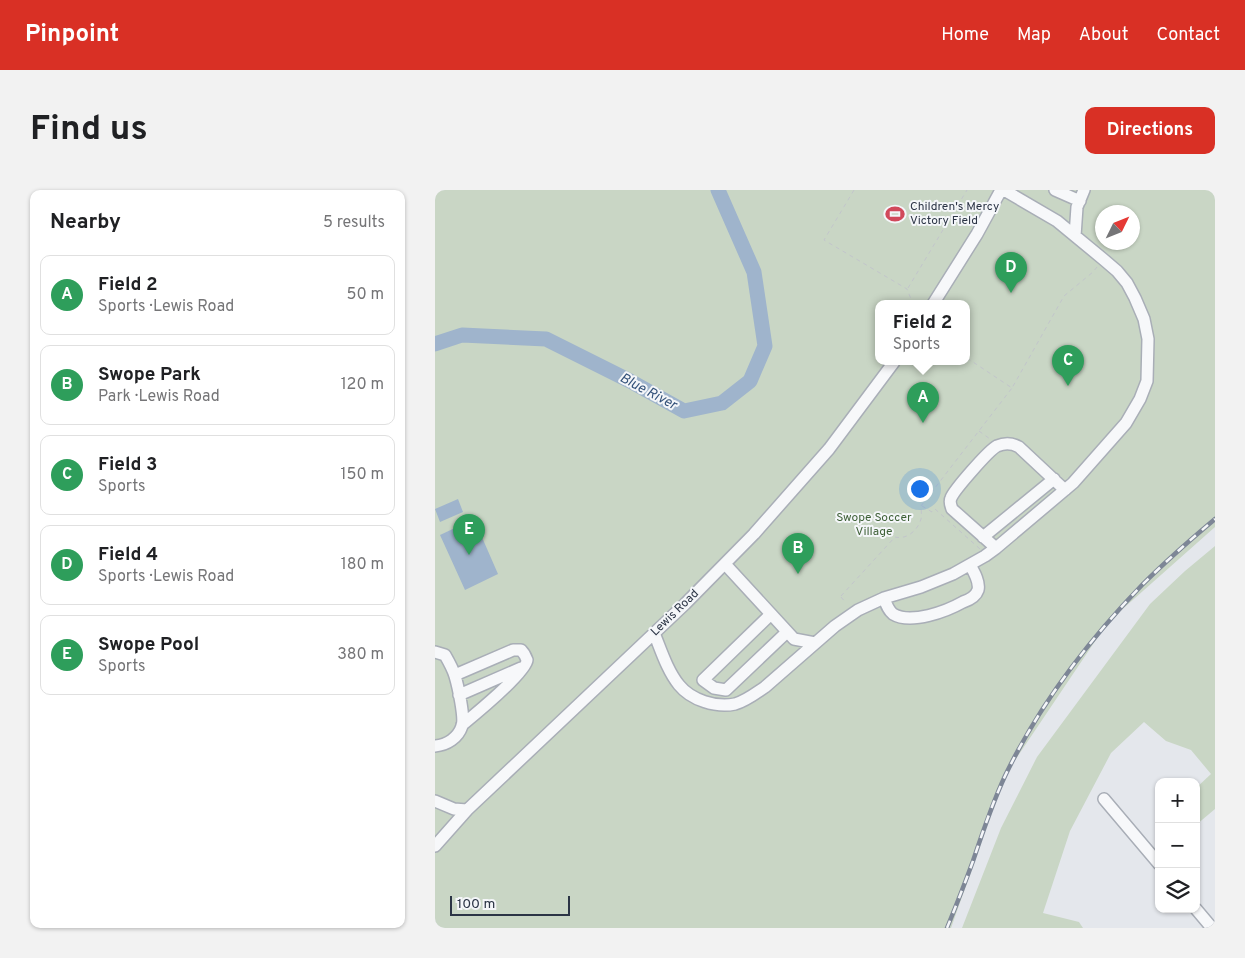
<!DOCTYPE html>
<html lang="en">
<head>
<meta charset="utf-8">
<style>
	body { margin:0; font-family:Overpass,sans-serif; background:#f2f2f2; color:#202124 }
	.controls { position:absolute; right:15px; bottom:15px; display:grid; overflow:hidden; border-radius:10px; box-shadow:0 1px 4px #0004 }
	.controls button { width:45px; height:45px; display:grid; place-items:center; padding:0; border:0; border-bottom:1px solid #e0e0e0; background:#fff; color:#202124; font:25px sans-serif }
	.compass { position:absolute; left:660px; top:15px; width:45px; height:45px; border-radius:50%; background:#fff; box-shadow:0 1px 4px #0004; rotate:47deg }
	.scale { position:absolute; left:15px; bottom:12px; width:120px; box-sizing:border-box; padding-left:5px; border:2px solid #2b3445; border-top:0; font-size:14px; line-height:18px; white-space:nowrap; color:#2b3445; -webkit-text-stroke:4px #f4f6f9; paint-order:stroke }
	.you { position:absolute; left:484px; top:298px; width:18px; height:18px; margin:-12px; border:4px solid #fff; border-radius:50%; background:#1a73e8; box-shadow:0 0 0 8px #1a73e833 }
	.badge { display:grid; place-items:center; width:32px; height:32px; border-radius:50%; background:#d93025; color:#fff; font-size:16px; font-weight:700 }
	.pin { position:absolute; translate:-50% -41px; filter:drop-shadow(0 1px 2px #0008) }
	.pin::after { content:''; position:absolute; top:26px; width:18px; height:15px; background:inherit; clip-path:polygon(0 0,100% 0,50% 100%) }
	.popup { position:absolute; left:440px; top:110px; width:95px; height:65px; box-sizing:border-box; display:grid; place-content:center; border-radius:10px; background:#fff; filter:drop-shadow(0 1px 4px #0005); font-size:16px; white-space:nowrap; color:#757577 }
	.popup b { font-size:19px; color:#202124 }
	.popup::after { content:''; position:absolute; left:50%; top:100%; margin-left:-10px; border:10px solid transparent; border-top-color:#fff }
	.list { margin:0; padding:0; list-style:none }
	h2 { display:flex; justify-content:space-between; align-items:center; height:65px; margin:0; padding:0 20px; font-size:21px }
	h2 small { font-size:16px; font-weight:400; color:#757577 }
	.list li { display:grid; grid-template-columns:32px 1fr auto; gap:15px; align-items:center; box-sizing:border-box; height:80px; margin:0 10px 10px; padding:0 10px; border:1px solid #e0e0e0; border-radius:10px }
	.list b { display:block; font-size:19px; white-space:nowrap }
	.list p { margin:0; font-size:16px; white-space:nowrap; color:#757577 }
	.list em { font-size:16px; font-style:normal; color:#757577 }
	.icon { flex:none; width:28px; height:28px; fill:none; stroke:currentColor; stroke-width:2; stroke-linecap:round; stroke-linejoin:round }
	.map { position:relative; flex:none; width:780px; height:738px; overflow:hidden; border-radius:10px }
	header { display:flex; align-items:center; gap:30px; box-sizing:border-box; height:70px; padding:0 25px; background:#d93025; color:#fff }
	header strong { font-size:24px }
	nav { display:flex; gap:28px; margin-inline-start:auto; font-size:18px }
	.intro { display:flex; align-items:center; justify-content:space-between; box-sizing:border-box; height:120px; padding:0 30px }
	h1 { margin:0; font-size:35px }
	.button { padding:12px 22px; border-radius:10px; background:#d93025; color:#fff; font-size:18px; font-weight:700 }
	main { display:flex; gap:30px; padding:0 30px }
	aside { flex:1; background:#fff; border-radius:10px; box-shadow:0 1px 4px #0004 }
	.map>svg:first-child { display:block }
	.green { fill:#c9d6c5; fill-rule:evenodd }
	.water { fill:#9fb4cc }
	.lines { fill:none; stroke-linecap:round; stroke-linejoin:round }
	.river { stroke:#9fb4cc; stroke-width:15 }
	.minor-casing { stroke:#a9aeb7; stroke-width:14 }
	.path { stroke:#c2c5cb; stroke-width:1; stroke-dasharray:4 4; stroke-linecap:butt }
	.minor { stroke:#f7f8fa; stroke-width:11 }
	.rail-casing { stroke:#7d8696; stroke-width:4.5 }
	.rail { stroke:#f4f6f9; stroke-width:2.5; stroke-dasharray:8; stroke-linecap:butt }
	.labels { text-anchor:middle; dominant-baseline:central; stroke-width:4; stroke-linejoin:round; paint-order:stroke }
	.poi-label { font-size:12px; fill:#2b3445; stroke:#f4f6f9; text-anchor:start }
	.park-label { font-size:12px; fill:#3f6138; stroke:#f4f6f9 }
	.street-label { font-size:12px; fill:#2b3445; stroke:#f4f6f9 }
	.water-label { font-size:14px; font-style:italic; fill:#34527a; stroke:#f4f6f9 }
</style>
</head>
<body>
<header>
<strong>Pinpoint</strong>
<nav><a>Home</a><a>Map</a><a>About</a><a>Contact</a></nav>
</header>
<div class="intro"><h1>Find us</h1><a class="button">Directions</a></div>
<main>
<aside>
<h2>Nearby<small>5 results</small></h2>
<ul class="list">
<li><span class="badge" style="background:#2e9e5b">A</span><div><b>Field 2</b><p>Sports · Lewis Road</p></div><em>50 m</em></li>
<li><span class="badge" style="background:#2e9e5b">B</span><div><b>Swope Park</b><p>Park · Lewis Road</p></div><em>120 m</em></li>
<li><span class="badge" style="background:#2e9e5b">C</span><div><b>Field 3</b><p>Sports</p></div><em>150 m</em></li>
<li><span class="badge" style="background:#2e9e5b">D</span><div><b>Field 4</b><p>Sports · Lewis Road</p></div><em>180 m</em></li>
<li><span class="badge" style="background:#2e9e5b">E</span><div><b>Swope Pool</b><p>Sports</p></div><em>380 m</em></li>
</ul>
</aside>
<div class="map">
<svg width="780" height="738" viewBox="0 0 780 738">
	<rect width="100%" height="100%" fill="#e4e7ec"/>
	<!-- green -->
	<path class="green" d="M0,0H780V337L673,432L570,585L516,738H0ZM668,22H698V52H668ZM444,114H532V172H444Z
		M780,356V619L761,635V598L776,584L756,560L731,551L709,532L676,563L635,641L608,723L644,732L648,738H527L566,638L602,567L715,414L750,381Z"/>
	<!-- water -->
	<path class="water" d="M23,309L28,322L5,332L0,319Z
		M39,329L63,384L30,400L5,345Z"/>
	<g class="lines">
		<!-- river -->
		<path class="river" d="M0,154L27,145L111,149L195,191L249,221L287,213L315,191L330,156L319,82L283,0"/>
		<!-- minor casing -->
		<g class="minor-casing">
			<path id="minor" d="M620,0L645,11
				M640,46L642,17L649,0
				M498,114L542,44L566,0
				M548,347L619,289
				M561,358L517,319C516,316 514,312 516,308C519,300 554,260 562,256C569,253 577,253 584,257L630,300
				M290,374L359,449L380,453
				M449,408C451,414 453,420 458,424C476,435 512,421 528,412C534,410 541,406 543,400C545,392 539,382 535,375
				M336,424L268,490L279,498L291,500L352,442
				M219,443C226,460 232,480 244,495C256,510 281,518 300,514C311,511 321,503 330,497L400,436L423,420L449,408L486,397L518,384L550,366L561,358L638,293L691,233L705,209L712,191L713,149L709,129L700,108L692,93L682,81L668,69L622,31L569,0
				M0,462L10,465C14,472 18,479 20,486C23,496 30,528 27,536C23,548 12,555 0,556
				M20,485L78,460H86C88,462 91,467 92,470C93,481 38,526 27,535
				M24,505L86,478
				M669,609L724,674
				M0,611L19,619L32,620
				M0,656L32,620L250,414L319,344L394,259L459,172
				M761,719L777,738"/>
		</g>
		<!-- path -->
		<path class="path" d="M419,0L389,50L472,99L478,114
			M473,98L532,0
			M532,168L577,198L629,106L658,82L662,77
			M544,241L555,249
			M487,316L497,322L500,319L545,359
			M406,406L460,347C472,350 483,340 486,329C487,325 486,320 486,316L577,198
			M406,407L411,413"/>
		<!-- minor -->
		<use href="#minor" class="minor"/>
		<!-- rail casing -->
		<g class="rail-casing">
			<path id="rail" d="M512,738C521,716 530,693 538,671C548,641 557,614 570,586C604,515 653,451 707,395C730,372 755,350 780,329"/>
		</g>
		<!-- rail -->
		<use href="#rail" class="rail"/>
	</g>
	<!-- icons -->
	<defs>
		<g id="stadium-bare" transform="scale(1.5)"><path d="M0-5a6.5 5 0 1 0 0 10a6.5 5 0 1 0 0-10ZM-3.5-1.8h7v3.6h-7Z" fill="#d1495b" stroke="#f4f6f9" stroke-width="2.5" paint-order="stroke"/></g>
	</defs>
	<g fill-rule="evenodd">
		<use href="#stadium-bare" x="460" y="24"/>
	</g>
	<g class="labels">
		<!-- poi labels -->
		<g class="poi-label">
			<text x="475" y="17">Children's Mercy<tspan x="475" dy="14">Victory Field</tspan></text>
		</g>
		<!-- park labels -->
		<g class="park-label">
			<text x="439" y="328">Swope Soccer<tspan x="439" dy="14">Village</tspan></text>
		</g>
		<!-- street labels -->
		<g class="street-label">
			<text transform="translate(240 423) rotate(-44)">Lewis Road</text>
		</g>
		<!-- water labels -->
		<g class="water-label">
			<text transform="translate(213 202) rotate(28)">Blue River</text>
		</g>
	</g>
</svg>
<div class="controls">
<button>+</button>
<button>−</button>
<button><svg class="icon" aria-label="layers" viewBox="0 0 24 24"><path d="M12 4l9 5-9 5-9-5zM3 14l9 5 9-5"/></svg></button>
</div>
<svg class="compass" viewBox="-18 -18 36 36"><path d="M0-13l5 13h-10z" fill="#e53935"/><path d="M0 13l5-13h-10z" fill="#757577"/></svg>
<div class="scale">100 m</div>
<div class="you"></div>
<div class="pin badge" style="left:488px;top:233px;background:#2e9e5b">A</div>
<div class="popup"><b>Field 2</b>Sports</div>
<div class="pin badge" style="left:363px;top:384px;background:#2e9e5b">B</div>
<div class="pin badge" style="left:633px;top:196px;background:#2e9e5b">C</div>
<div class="pin badge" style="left:576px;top:103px;background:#2e9e5b">D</div>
<div class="pin badge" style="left:34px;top:365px;background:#2e9e5b">E</div>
</div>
</main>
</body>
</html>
